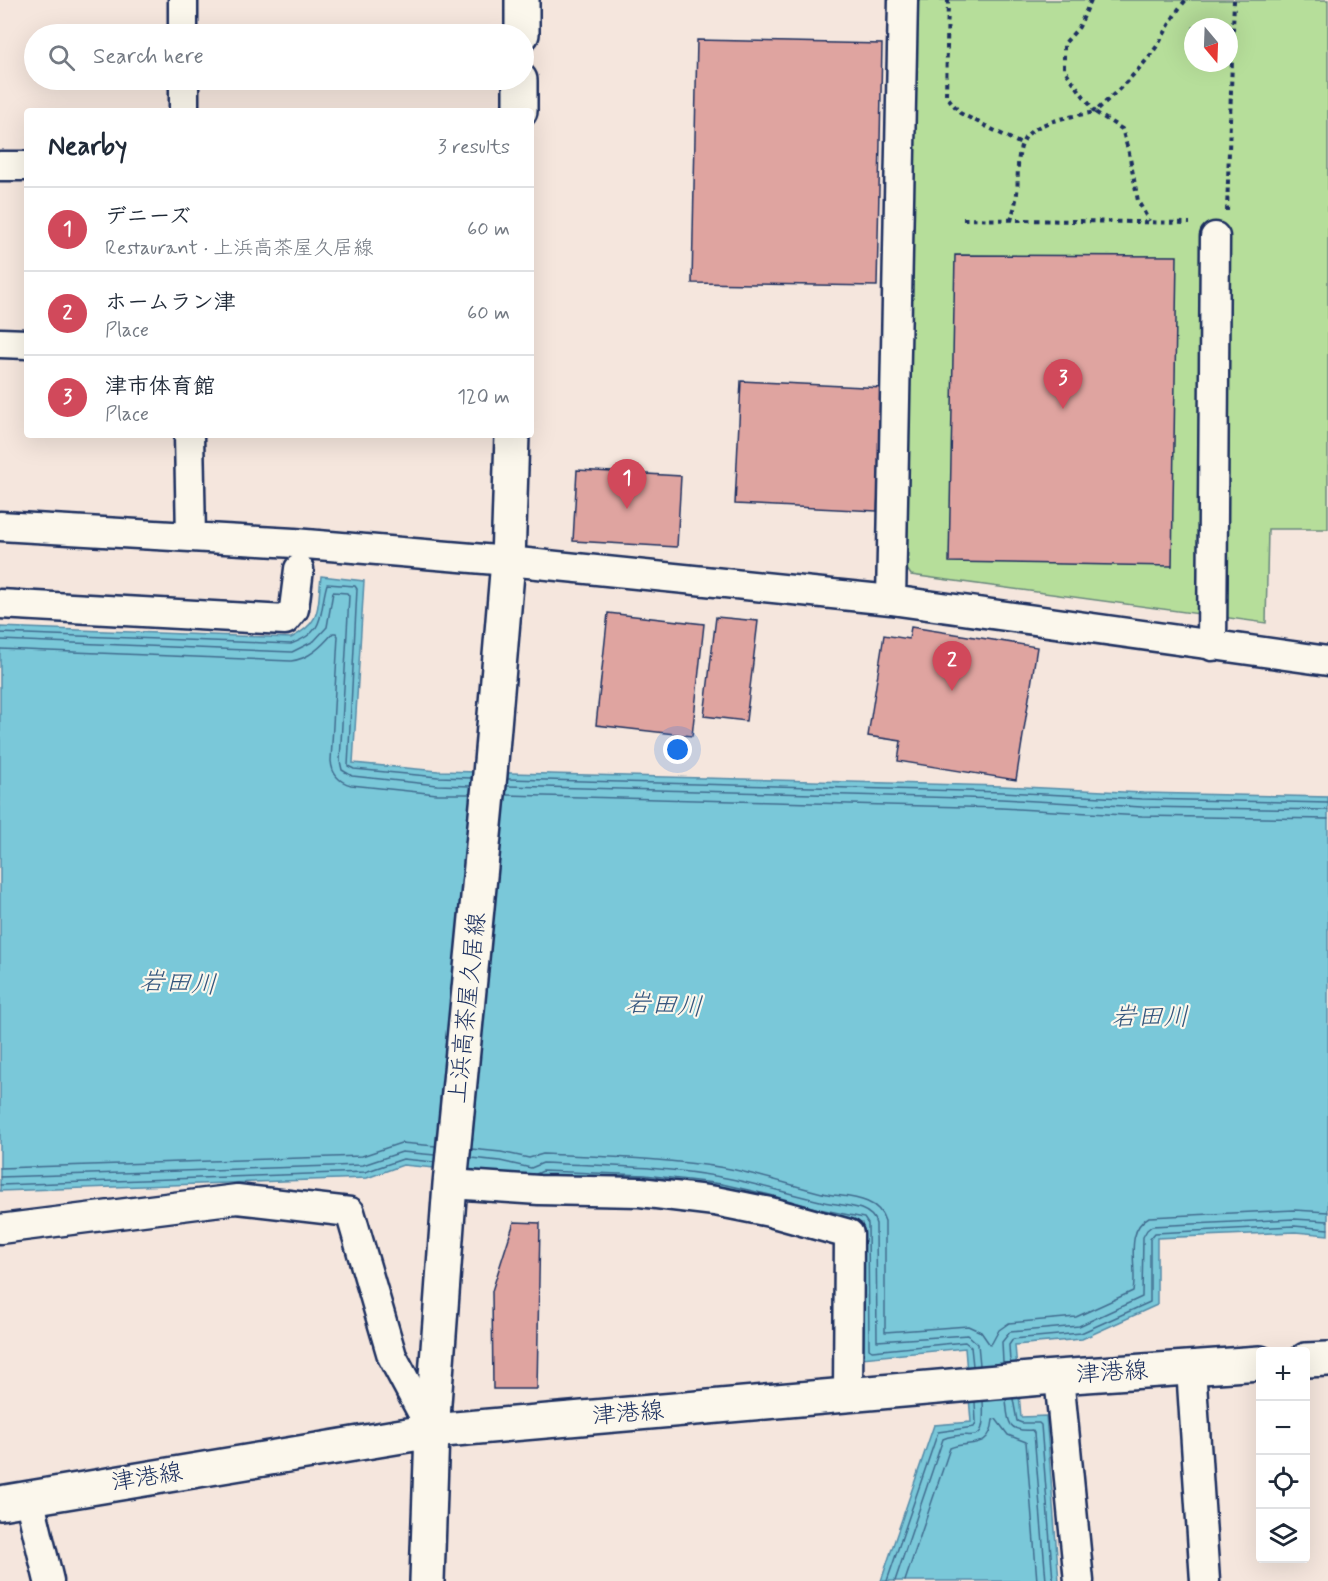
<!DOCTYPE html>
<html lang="en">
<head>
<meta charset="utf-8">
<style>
	body { margin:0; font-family:Mynerve,"Klee One",sans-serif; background:#f6f6f7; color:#1f2937 }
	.controls { position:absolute; right:18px; bottom:18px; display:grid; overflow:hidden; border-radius:6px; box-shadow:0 6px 24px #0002 }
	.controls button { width:54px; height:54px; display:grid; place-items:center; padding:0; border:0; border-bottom:2px solid #e0e1e3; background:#fff; color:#1f2937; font:30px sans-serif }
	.compass { position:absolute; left:1184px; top:18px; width:54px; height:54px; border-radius:50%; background:#fff; box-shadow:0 6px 24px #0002; rotate:161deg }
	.you { position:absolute; left:678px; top:750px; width:21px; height:21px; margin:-15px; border:4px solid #fff; border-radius:50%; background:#1a73e8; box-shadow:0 0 0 9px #1a73e833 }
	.badge { display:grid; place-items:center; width:39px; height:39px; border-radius:50%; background:#d1495b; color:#fff; font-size:20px; font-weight:700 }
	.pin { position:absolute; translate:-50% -50px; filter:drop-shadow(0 2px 3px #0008) }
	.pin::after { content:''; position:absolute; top:32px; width:21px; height:18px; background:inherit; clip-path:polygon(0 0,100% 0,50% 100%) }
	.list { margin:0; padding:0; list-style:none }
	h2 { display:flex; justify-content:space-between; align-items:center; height:78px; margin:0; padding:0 24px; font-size:26px }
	h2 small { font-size:20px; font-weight:400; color:#747a83 }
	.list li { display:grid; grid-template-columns:39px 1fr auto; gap:18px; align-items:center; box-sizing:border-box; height:84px; padding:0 24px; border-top:2px solid #e0e1e3 }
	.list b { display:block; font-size:22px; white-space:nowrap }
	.list p { margin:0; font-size:20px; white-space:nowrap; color:#747a83 }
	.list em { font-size:20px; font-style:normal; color:#747a83 }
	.icon { flex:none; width:33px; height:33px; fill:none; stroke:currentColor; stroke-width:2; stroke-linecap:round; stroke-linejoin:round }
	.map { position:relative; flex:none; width:1328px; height:1581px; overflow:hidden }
	.search { position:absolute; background:#fff; box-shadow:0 6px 24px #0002; left:24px; top:24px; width:510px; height:66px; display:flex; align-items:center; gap:15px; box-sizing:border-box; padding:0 21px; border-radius:33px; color:#747a83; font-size:22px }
	.panel { position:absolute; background:#fff; box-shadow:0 6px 24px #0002; left:24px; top:108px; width:510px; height:330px; border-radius:6px }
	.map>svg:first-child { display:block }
	.green { fill:#b6de9a; stroke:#68867c; stroke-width:1.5; fill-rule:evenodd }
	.water { fill:#7ac8d9; stroke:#548ba8; stroke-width:1.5 }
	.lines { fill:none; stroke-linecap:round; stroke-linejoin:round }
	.shore { stroke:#416c8f; stroke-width:1.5 }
	.building { fill:#dfa4a0; stroke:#1b2f5e; stroke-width:1.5 }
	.minor-casing { stroke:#1b2f5e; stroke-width:33 }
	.major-casing { stroke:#1b2f5e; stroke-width:38 }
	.path { stroke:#1b2f5e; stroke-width:4; stroke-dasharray:4.5 4.5; stroke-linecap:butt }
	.minor { stroke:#fbf7ec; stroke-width:28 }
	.major { stroke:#fbf7ec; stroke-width:33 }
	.labels { text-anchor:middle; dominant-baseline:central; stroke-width:4.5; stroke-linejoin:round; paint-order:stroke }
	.street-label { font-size:24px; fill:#1b2f5e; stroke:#fbf7ec }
	.water-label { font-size:26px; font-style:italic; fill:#33557d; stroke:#fbf7ec }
</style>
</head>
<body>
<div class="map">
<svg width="1328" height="1581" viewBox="0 0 1328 1581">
	<rect width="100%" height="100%" fill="#f5e6dd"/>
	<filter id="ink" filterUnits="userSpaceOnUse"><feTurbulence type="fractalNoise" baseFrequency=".0167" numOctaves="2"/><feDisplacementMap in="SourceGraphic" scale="12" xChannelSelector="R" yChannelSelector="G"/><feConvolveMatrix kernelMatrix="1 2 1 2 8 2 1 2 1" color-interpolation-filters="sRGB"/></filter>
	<g filter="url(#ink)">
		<!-- green -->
		<path class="green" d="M917,0H1328V529H1268L1266,623L911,575L907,569ZM1193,27H1229V63H1193Z"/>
		<!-- water -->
		<path class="water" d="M321,576L364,581L353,763L438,771L1002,786L1143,793L1328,797V1235L1295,1232L1157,1238V1305L1082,1339L1015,1345L1021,1417L1046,1416L1059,1581H881L934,1425L971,1422L965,1348L862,1358V1223L817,1215L498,1174L403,1165L367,1178L0,1191V627L291,638C323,621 317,609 321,576Z"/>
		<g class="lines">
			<!-- shore -->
			<path class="shore" d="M0,633L291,644C328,630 318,615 327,584L355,586L357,589L348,766L354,769L438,777L472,778
				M0,640L292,652L314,641L327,627L333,592L347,593L349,596L340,761L342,770L352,776L437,785L471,786
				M0,649L291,661C309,659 322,646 333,633H336L338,636L331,761C332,774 339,782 351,785L437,794H470
				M508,779L1002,792L1142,799L1328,803
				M507,786L1001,799L1142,807L1328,810
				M506,795L1001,808L1142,816L1328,819
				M471,1149L501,1152L529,1158L543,1154C603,1157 665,1158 725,1168C758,1174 790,1185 822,1193C844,1198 878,1195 885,1221V1332L968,1326L981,1332L990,1345L992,1343L999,1330L1009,1323L1076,1317L1133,1291C1138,1268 1123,1231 1149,1217L1294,1210L1328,1212
				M471,1158L500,1161L531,1168L543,1163C603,1166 666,1166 726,1178C758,1184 789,1194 820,1201C837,1206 871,1203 876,1224L877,1341L968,1335L978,1344L980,1365
				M0,1168L362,1156L401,1143L436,1146
				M536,1174L543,1171L645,1175L722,1184L770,1195L819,1209L864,1218L868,1224L869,1349L872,1351L965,1342L971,1347L973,1366
				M0,1177L363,1165L402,1152L435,1155
				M0,1185L365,1172L403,1159L434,1162
				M1003,1363L1002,1342L1010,1332L1079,1326L1142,1297L1143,1237L1147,1230L1152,1226L1294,1219L1328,1221
				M1010,1363L1009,1345L1013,1339L1081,1333L1150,1302V1239L1155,1233L1294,1226L1328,1229
				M1006,1399C1008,1420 1006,1432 1032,1430L1034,1433L1046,1581
				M1013,1399L1017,1421L1022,1423H1039L1041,1425L1053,1581
				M887,1581L938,1432L974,1427L976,1422L975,1402
				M895,1581L943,1439C972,1427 986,1453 983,1401
				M905,1581L950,1448C969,1440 990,1451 993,1420L996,1419L1008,1435L1026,1442L1037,1581"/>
		</g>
		<!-- building -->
		<path class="building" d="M697,40L882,44L877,286L692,283Z
			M955,255L1177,256L1172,566L949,562Z
			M741,381L884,388L877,511L735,504Z
			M577,470L681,476L677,547L573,541Z
			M608,613L704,624L692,736L596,725Z
			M716,617L758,621L746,721L704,716Z
			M911,627L1037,647L1016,780L898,761L901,741L868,736L884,635L909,639Z
			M514,1222L540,1223L537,1389H493L492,1291Z"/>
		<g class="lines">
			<!-- minor casing -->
			<g class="minor-casing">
				<path id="minor" d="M183,0V34
					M184,80V111
					M0,166H27
					M0,343L27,344
					M189,435L191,537
					M0,526L294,543L508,561L891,600L1328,661
					M891,600L903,0
					M0,604L285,620L294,609L299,569
					M1212,646L1215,237
					M450,1184L539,1190L640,1192L715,1201L770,1212L849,1234L848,1396
					M0,1229L237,1199L350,1212L392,1356L432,1431
					M1191,1368L1205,1581
					M1059,1377L1079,1581
					M29,1498L49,1581"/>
			</g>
			<!-- major casing -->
			<g class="major-casing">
				<path id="major" d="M522,34V0
					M520,111V80
					M1306,1360L1328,1359
					M0,1503L432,1431L1042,1378L1260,1363
					M427,1581L432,1431L450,1184L490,774L508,561L512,435"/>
			</g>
			<!-- path -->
			<path class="path" d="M948,0L946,95L960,113L1023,145
				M1091,0L1079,27L1064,44V69L1095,112C1117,91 1142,69 1159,43C1168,28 1174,13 1186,0
				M1227,211L1234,0
				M963,219L1190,223
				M1011,221C1013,212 1016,203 1017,193C1019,175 1014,143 1032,131C1049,119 1075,116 1095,112L1122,129L1129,153L1138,201L1149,221"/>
			<!-- minor -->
			<use href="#minor" class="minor"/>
			<!-- major -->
			<use href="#major" class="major"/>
		</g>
	</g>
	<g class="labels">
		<!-- street labels -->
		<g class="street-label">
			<text transform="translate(468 1008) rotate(-84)">上浜高茶屋久居線</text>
			<text transform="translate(1112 1373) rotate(-4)">津港線</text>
			<text transform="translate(628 1414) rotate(-5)">津港線</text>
			<text transform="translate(147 1478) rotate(-9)">津港線</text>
		</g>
		<!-- water labels -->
		<g class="water-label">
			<text transform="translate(178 984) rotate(3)">岩田川</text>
			<text transform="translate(664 1006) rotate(3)">岩田川</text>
			<text x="1150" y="1018">岩田川</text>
		</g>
	</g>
</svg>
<div class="controls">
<button>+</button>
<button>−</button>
<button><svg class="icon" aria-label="locate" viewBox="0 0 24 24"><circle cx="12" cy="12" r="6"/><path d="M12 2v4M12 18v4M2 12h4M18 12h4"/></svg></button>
<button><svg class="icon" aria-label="layers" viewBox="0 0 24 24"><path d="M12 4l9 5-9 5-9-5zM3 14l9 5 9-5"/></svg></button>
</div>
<svg class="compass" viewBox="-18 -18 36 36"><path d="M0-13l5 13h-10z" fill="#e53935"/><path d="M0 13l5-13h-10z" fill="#747a83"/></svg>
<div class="you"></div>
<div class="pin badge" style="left:627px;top:509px">1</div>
<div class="pin badge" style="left:952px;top:691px">2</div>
<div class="pin badge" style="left:1063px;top:409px">3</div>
<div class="search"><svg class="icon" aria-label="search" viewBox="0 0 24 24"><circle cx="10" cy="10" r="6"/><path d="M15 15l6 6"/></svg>Search here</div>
<section class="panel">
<h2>Nearby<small>3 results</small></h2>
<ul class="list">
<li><span class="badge">1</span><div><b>デニーズ</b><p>Restaurant · 上浜高茶屋久居線</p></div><em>60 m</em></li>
<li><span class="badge">2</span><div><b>ホームラン津</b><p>Place</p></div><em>60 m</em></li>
<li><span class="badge">3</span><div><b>津市体育館</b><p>Place</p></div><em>120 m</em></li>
</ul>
</section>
</div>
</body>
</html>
